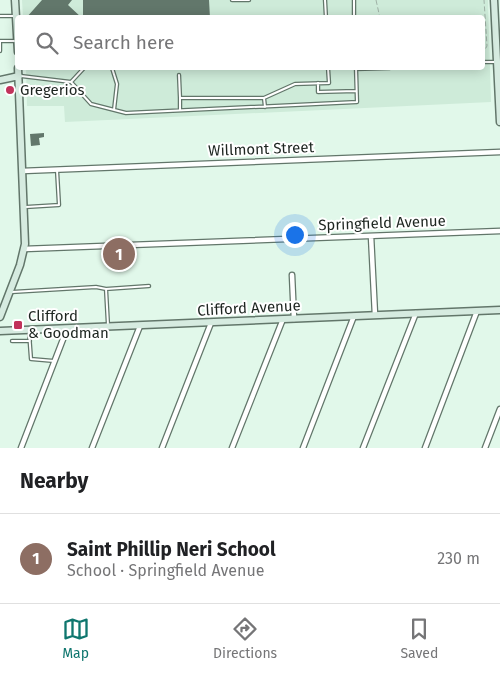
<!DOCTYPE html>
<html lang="en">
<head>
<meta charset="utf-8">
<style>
	body { margin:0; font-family:"Fira Sans",sans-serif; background:#f6f6f6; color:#202124 }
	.you { position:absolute; left:294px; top:234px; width:18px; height:18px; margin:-12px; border:4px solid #fff; border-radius:50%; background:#1a73e8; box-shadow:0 0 0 8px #1a73e833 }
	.badge { display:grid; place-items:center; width:32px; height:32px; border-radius:50%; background:#0f766e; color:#fff; font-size:16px; font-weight:700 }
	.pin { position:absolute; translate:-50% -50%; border:2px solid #fff; box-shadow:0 1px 5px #0006 }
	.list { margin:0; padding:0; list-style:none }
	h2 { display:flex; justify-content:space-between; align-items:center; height:65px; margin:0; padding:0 20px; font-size:21px }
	h2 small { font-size:16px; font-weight:400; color:#757577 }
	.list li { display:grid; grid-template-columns:32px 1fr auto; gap:15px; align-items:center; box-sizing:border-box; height:90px; padding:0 20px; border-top:1px solid #e0e0e0 }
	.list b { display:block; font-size:19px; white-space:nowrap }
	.list p { margin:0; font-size:16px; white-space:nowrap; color:#757577 }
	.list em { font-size:16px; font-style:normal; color:#757577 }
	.icon { flex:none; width:28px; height:28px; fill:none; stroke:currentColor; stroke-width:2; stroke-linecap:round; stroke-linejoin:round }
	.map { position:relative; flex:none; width:500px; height:448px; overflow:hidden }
	.search { position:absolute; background:#fff; box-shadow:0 2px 12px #0003; left:15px; right:15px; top:15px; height:55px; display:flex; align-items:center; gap:12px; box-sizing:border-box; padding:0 18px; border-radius:5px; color:#757577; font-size:19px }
	.sheet { height:155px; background:#fff }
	nav { display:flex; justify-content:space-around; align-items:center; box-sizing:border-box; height:70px; border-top:1px solid #e0e0e0; background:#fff; font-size:14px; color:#757577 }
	nav a { display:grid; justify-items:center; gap:2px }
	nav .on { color:#0f766e }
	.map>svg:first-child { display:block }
	.built { fill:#ceebd9 }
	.building { fill:#62776b }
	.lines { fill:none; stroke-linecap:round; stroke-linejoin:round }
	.lane-casing { stroke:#62766a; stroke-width:4.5 }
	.street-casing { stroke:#62766a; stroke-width:7 }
	.secondary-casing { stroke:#62766a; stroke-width:9 }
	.path { stroke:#9fb1a6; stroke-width:1; stroke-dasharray:5 2.5; stroke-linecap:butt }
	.lane { stroke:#fff; stroke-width:2 }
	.street { stroke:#fff; stroke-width:4.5 }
	.secondary { stroke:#d6ebe0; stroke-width:6 }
	.poi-dot { fill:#c1325a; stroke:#fff; stroke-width:2 }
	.labels { text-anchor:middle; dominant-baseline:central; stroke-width:4; stroke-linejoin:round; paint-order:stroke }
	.poi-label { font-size:15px; fill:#1d2520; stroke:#fff; text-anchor:start }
	.street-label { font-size:15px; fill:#1d2520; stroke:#fff }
</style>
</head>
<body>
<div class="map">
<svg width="500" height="448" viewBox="0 0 500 448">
	<rect width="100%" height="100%" fill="#e1f8ea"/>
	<!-- built -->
	<path class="built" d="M22,0H488L491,102L65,122L64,106H27L26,68H482V18H23Z"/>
	<!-- building -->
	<path class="building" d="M42,0H72L68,5L82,18H26Z
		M83,0H209L210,18H83Z
		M44,133V137L39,138L40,145L31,146L30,134Z"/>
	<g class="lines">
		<!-- lane casing -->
		<g class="lane-casing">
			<path id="lane" d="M232,0H249
				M325,0L326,18
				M354,0V18
				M0,16H13
				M0,41H15
				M0,51V41
				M482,62H495
				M112,68L117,84L114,110
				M356,69L390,68
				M179,75L180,98
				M21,76L71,82L91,104L126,113L357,102L356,68
				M71,82L84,68
				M318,83V92L356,91
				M265,107L264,98L295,84L329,83L328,68
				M180,110V98H264
				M26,207L59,205L57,170
				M12,292L96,287L106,289
				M108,325L106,289L149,286
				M29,332L31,359L54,361
				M12,341H30"/>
		</g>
		<!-- street casing -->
		<g class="street-casing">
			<path id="street" d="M22,171L500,152
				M371,236L375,315
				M24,249L500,231
				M292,275L294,319
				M21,448L67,329
				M92,448L140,326
				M162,448L211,323
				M232,448L283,319
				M303,448L354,316
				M363,448L416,313
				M425,448L477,311
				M485,448L500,409"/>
		</g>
		<!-- secondary casing -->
		<g class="secondary-casing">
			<path id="secondary" d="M15,0L18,52
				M494,0L500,122
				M0,80L19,76
				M0,317L20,265L25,244L18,68
				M0,331L500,310"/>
		</g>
		<!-- path -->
		<path class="path" d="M376,0L380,18
			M482,55L487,46L484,0"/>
		<!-- lane -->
		<use href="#lane" class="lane"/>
		<!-- street -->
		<use href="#street" class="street"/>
		<!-- secondary -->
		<use href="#secondary" class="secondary"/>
	</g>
	<!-- markers -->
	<g class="poi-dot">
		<circle cx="10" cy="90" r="5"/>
		<rect x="13" y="320" width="10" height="10" rx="2.5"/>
	</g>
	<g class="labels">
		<!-- poi labels -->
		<g class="poi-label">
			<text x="20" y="90">Gregerios</text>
			<text x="28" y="316">Clifford<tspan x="28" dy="17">&amp; Goodman</tspan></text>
		</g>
		<!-- street labels -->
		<g class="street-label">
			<text transform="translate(261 149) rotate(-2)">Willmont Street</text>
			<text transform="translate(382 223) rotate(-2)">Springfield Avenue</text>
			<text transform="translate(249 308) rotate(-3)">Clifford Avenue</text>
		</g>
	</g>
</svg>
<div class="you"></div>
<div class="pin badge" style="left:119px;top:254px;background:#8d6e63">1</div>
<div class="search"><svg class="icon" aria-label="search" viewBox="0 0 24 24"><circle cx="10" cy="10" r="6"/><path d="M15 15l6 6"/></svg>Search here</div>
</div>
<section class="sheet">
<h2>Nearby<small></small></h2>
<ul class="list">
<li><span class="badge" style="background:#8d6e63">1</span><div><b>Saint Phillip Neri School</b><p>School · Springfield Avenue</p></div><em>230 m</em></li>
</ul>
</section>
<nav>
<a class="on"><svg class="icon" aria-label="map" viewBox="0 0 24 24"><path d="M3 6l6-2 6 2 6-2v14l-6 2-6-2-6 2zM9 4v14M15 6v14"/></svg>Map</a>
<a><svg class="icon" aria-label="directions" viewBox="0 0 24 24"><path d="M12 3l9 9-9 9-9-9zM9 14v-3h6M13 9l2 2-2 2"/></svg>Directions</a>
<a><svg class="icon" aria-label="saved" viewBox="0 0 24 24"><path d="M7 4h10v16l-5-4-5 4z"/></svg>Saved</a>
</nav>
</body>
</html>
